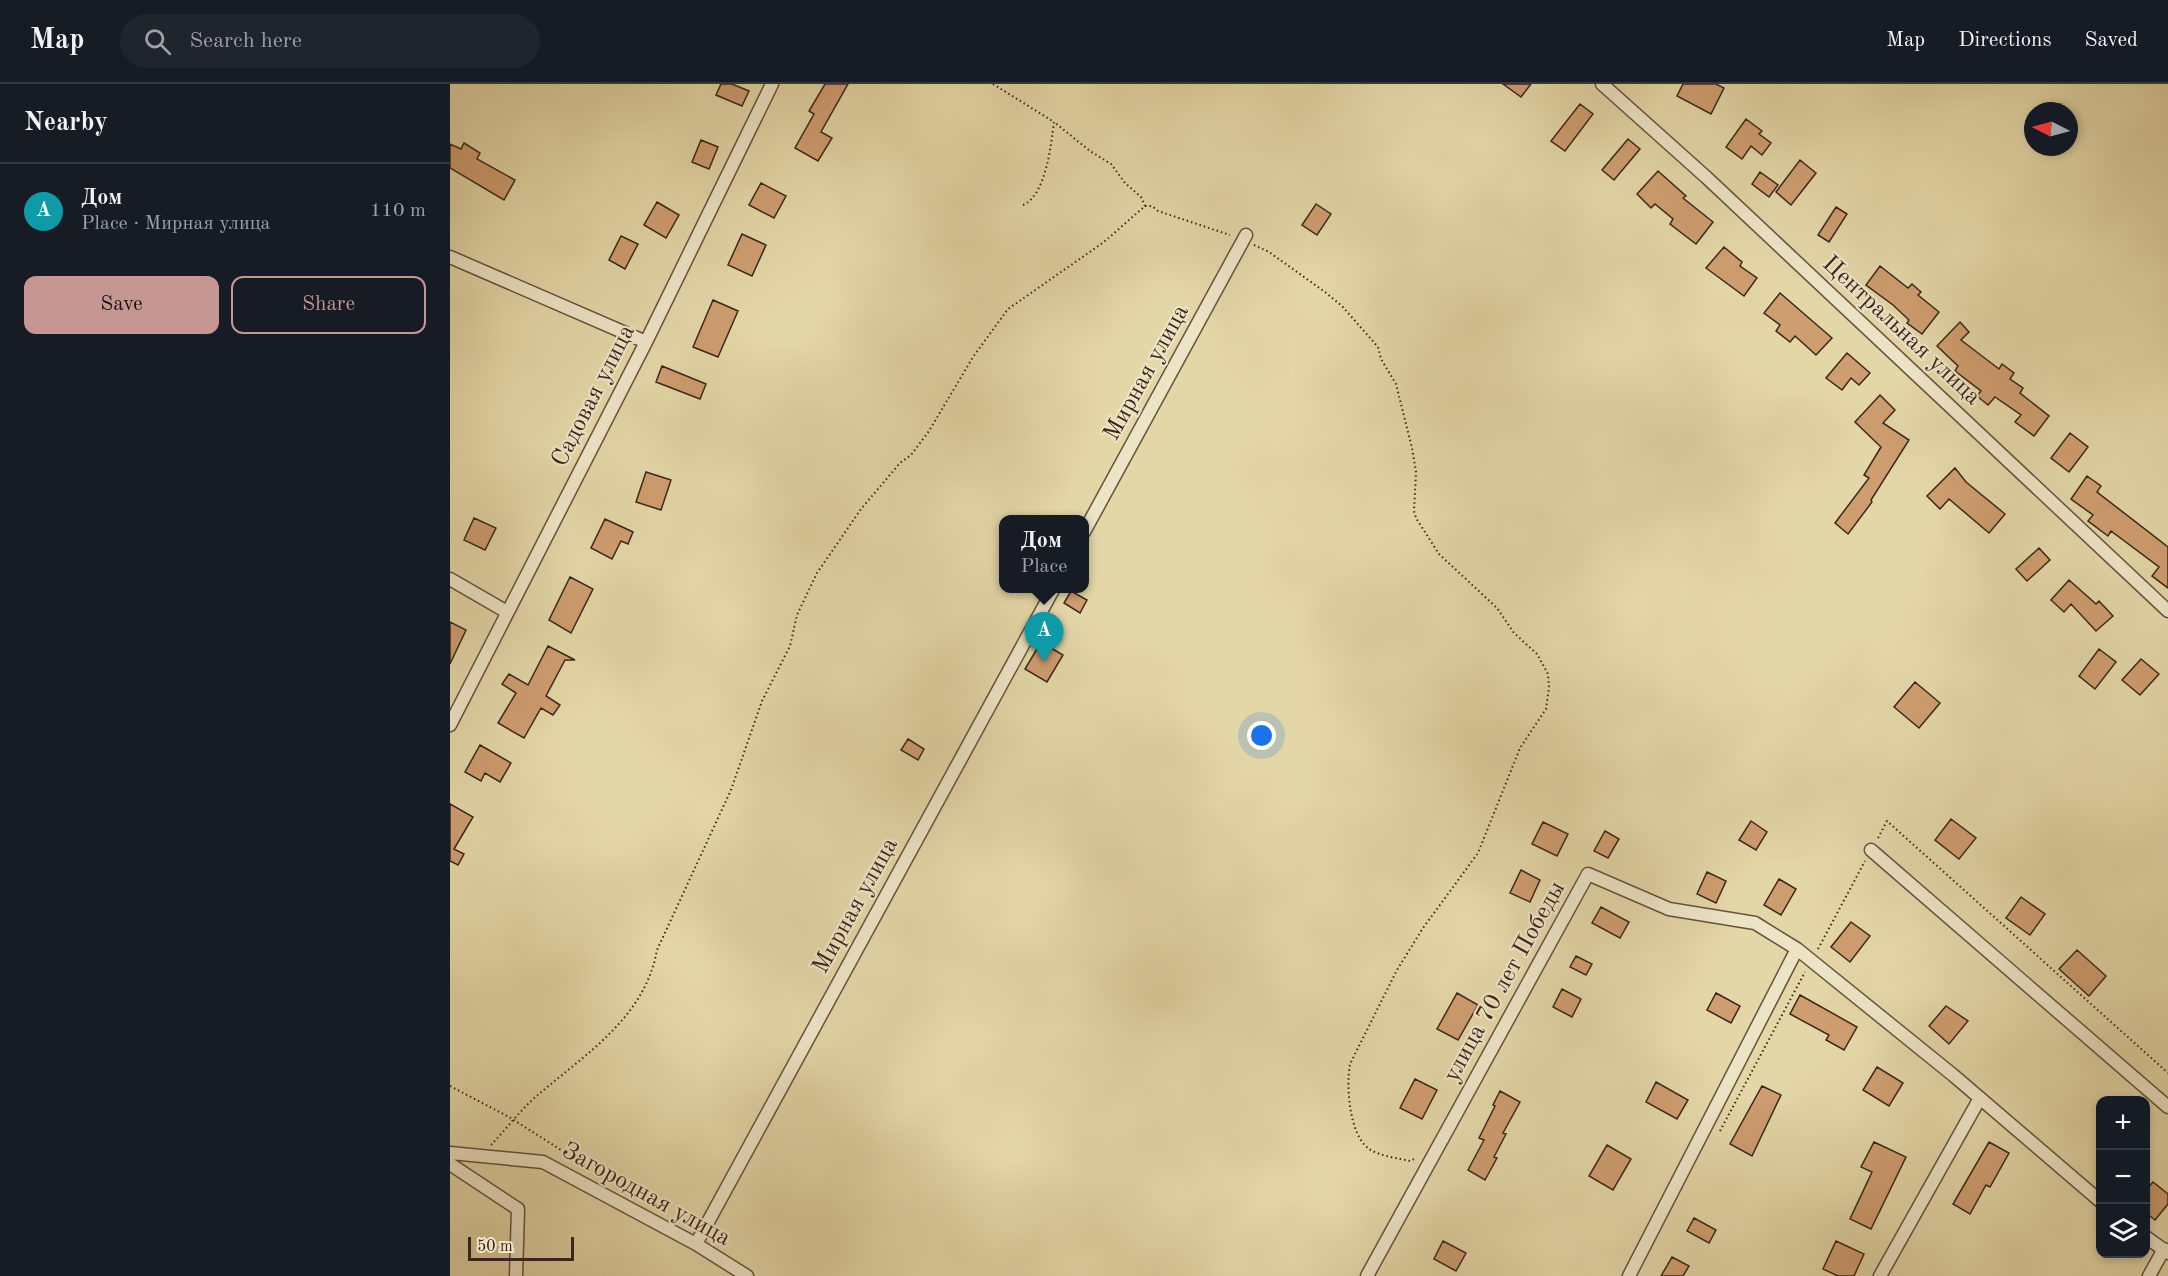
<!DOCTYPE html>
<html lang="en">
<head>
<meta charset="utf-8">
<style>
	body { margin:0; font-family:"Old Standard TT",serif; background:#20242c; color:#f1f3f6 }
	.controls { position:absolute; right:18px; bottom:18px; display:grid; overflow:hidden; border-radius:12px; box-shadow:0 3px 9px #0003 }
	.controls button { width:54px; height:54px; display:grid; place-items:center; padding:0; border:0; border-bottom:2px solid #363941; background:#171b24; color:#f1f3f6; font:30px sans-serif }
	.compass { position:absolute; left:1574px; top:18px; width:54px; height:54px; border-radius:50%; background:#171b24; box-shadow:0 3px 9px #0003; rotate:276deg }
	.scale { position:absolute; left:18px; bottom:15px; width:106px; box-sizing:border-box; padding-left:6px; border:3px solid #3c261a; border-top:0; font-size:16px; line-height:21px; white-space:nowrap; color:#3c261a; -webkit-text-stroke:4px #ede4c6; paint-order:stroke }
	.you { position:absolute; left:812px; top:652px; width:21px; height:21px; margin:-15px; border:4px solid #fff; border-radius:50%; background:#1a73e8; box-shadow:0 0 0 9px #1a73e833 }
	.badge { display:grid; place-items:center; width:39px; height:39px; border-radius:50%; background:#c59692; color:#fff; font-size:20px; font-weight:700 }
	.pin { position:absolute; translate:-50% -50px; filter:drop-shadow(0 2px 3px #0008) }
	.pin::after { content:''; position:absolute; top:32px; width:21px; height:18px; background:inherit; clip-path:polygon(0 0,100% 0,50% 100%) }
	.popup { position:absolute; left:549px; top:431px; width:90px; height:78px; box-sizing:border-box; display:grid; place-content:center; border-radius:12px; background:#171b24; filter:drop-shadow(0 2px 4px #0005); font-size:20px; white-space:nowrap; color:#9ea1a6 }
	.popup b { font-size:22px; color:#f1f3f6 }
	.popup::after { content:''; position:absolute; left:50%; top:100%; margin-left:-12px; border:12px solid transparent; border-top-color:#171b24 }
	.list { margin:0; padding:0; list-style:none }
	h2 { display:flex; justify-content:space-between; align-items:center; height:78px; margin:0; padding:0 24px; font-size:26px }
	h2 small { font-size:20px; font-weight:400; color:#9ea1a6 }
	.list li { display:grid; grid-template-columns:39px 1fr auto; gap:18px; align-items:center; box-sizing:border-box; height:96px; padding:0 24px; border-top:2px solid #363941 }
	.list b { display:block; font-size:22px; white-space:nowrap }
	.list p { margin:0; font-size:20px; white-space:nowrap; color:#9ea1a6 }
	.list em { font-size:20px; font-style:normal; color:#9ea1a6 }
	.actions { display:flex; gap:12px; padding:18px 24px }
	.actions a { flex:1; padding:14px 0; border:2px solid #c59692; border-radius:12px; text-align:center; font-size:21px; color:#c59692 }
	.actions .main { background:#c59692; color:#111 }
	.icon { flex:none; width:33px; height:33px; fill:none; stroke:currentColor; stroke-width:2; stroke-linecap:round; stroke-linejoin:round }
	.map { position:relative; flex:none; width:1718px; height:1192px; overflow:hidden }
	header { display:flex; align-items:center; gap:36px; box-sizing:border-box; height:84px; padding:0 30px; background:#171b24; border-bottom:2px solid #363941 }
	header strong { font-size:28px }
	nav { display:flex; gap:33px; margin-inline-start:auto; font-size:21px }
	.search { width:420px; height:54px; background:#20242c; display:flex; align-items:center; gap:15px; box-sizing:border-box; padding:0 21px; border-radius:33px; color:#9ea1a6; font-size:22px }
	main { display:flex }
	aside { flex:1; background:#171b24 }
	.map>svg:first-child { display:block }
	.building { fill:#ce9d70; stroke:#3c261a; stroke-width:1.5 }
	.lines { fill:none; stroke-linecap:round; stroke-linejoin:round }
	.street-casing { stroke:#66523d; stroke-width:15 }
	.path { stroke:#3c261a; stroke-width:2; stroke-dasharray:1.5 3; stroke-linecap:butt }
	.street { stroke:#ede4c6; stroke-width:12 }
	.labels { text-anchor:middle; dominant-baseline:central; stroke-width:4.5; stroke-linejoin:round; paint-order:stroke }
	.street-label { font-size:24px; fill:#3c261a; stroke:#ede4c6 }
</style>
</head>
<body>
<header>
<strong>Map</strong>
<div class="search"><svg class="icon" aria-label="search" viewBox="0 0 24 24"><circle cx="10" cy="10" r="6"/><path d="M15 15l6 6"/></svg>Search here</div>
<nav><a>Map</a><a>Directions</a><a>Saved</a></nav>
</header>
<main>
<aside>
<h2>Nearby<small></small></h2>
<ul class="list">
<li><span class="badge" style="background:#0f9aa8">A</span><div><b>Дом</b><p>Place · Мирная улица</p></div><em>110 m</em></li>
</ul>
<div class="actions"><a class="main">Save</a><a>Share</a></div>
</aside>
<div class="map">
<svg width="1718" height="1192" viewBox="0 0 1718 1192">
	<rect width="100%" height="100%" fill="#e3d6a7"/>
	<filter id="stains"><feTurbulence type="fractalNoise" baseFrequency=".00333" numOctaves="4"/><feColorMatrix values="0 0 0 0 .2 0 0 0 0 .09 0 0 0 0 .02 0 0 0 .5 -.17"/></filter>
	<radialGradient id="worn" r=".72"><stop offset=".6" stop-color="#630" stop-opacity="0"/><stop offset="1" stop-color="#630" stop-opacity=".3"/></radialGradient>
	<!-- building -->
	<path class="building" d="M271,0H282L299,7L292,22L266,11Z
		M375,0H398L371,48L382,54L368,77L345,64L364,30L359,27Z
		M1053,0H1081L1071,13Z
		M1233,0H1266L1274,4L1261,30L1227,12Z
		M1130,20L1143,30L1115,67L1101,57Z
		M1296,35L1312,47L1309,50L1321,59L1312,71L1301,62L1292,75L1276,63Z
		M1178,55L1190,65L1164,96L1152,86Z
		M251,56L268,63L259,85L242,78Z
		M14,59L30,69L27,75L65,96L54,116L0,84V60L11,65Z
		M1350,76L1366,89L1341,121L1326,108Z
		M1208,87L1236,112L1233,114L1263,138L1246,160L1220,140L1223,135L1205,120L1201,124L1187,110Z
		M1310,88L1328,101L1319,113L1302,100Z
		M311,99L336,112L324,134L299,121Z
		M207,118L229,131L216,154L194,141Z
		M866,120L881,130L867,151L852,141Z
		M1386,123L1397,130L1379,158L1368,151Z
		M292,150L316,161L302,192L278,181Z
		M171,152L188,160L175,185L159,176Z
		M1274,163L1292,178L1290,182L1307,194L1294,212L1256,184Z
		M1430,182L1458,204L1462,200L1471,208L1468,211L1489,228L1472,250L1457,239L1459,236L1443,221L1416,201Z
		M1330,209L1382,254L1366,271L1345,252L1340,258L1326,247L1330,241L1314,229Z
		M263,216L288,227L268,273L243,263Z
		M1510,238L1519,248L1511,256L1549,285L1552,280L1564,289L1560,295L1573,304L1570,309L1599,332L1584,352L1565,338L1571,331L1545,313L1538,321L1527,312L1531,307L1505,287L1508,282L1487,262Z
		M1397,269L1420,289L1409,301L1401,294L1392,306L1376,294Z
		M212,282L256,300L250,315L206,298Z
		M1430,311L1445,326L1433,339L1459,356L1421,416L1422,418L1398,450L1385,439L1419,394L1414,391L1431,363L1405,338Z
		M1620,349L1638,363L1619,388L1601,374Z
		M1505,384L1516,398L1555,430L1539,449L1499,415L1490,425L1477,412Z
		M196,388L221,396L211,426L186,418Z
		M1637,392L1651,402L1647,408L1718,463V504L1702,492L1709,483L1661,447L1658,452L1638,437L1643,431L1621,415Z
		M24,434L46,444L35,466L14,456Z
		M155,435L183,448L178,460L171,457L162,475L141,464Z
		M1589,464L1600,476L1577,497L1566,485Z
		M120,493L143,505L121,549L99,536Z
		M1619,496L1646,520L1649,517L1663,532L1646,547L1621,520L1614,528L1601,516Z
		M621,507L637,516L630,529L614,519Z
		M0,538L16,546L0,580Z
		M591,558L613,571L597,598L575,585Z
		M98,562L125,576H115L96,612L110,621L103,631L91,624L74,654L48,639L66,609L52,600L59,590L78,601Z
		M1649,565L1666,578L1645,605L1629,592Z
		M1691,575L1709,590L1690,611L1672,596Z
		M1465,598L1490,619L1469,644L1444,623Z
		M458,655L474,665L468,676L451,666Z
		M30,661L61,679L50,698L35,689L31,697L15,688Z
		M0,720L23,733L4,765L14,770L8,781L0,777Z
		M1501,735L1526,754L1509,775L1485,756Z
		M1301,737L1317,748L1306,766L1289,756Z
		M1093,738L1118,750L1107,772L1082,760Z
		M1155,747L1169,755L1158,774L1144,767Z
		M1071,786L1090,796L1080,818L1060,809Z
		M1257,788L1276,797L1266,819L1247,810Z
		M1329,795L1346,805L1331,831L1314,821Z
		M1571,813L1595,830L1580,851L1556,834Z
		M1151,823L1179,838L1170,854L1142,839Z
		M1401,838L1420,852L1400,878L1381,863Z
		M1627,866L1656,892L1639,912L1609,885Z
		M1126,872L1142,880L1136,891L1120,883Z
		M1112,905L1131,915L1122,933L1103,923Z
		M1007,909L1028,921L1008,956L987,945Z
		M1266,909L1290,922L1281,939L1257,926Z
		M1350,911L1407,943L1394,966L1376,956L1379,951L1340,930Z
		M1496,922L1518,937L1499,960L1479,942Z
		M1427,983L1453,999L1439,1022L1413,1006Z
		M965,995L987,1006L972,1035L950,1024Z
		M1206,998L1238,1016L1227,1035L1196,1018Z
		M1312,1002L1331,1011L1302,1072L1280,1060Z
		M1050,1007L1070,1018L1053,1049L1056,1050L1044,1073L1047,1074L1035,1096L1018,1086L1034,1056L1029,1054L1045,1022L1043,1021Z
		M1424,1058L1456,1073L1421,1145L1400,1135L1422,1088L1411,1083Z
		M1539,1058L1559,1069L1540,1103L1536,1101L1520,1130L1503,1120Z
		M1157,1061L1181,1075L1163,1106L1139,1092Z
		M1703,1098L1718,1110V1120L1705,1136L1695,1128V1107Z
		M1244,1134L1266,1146L1259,1159L1237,1147Z
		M993,1157L1016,1169L1006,1187L984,1175Z
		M1386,1157L1414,1170L1404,1192H1388L1373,1185Z
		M1222,1173L1239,1182L1233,1192H1211Z"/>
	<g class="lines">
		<!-- street casing -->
		<g class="street-casing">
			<path id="street" d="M1152,0L1256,93L1718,527
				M0,173L196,258
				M634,448L796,151
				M0,495L57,528
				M0,641L196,258L322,0
				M1421,766L1718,1023
				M0,1069L93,1078L246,1160L297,1192
				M0,1080L68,1125L66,1192
				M1696,1153L1718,1169
				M246,1160L604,504
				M917,1192L1138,790L1219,825L1305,839L1347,865L1503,991L1650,1117
				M1179,1192L1347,865
				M1430,1192L1530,1014
				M1699,1192L1714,1165"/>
		</g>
		<!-- path -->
		<path class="path" d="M543,0L604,38
			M573,121C596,111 601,61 604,38L640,67L661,80L675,99L691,113L695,122
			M804,161L819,168L875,208L892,222L928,263L931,275L946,300L962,364L966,388L964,427L966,434L989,470L1047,524L1064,549L1087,570L1098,590L1099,604L1096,625L1070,664L1028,769L973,844L947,886L900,980C896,1003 899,1050 919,1065C930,1072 947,1074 960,1077L966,1074
			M1428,754L1437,737L1718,989
			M1368,865L1415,777
			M0,1002L59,1033L160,1097
			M1270,1047L1355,888
			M41,1061C57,1044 72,1024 89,1010C137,969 195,933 207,866L281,706L312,617L340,562L347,531L367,489L411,425L450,379L461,371L479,347L523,273L558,225L654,158L695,122H702L708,127L780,151"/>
		<!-- street -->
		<use href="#street" class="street"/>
	</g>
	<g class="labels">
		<!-- street labels -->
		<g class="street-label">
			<text transform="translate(1451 247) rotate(43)">Центральная улица</text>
			<text transform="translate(697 289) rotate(-61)">Мирная улица</text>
			<text transform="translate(144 312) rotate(-63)">Садовая улица</text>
			<text transform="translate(406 822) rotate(-61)">Мирная улица</text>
			<text transform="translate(1055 898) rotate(-61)">улица 70 лет Победы</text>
			<text transform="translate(196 1111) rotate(29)">Загородная улица</text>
		</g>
	</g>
	<rect width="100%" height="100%" filter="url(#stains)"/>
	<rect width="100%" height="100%" fill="url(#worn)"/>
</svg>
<div class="controls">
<button>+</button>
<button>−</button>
<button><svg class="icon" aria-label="layers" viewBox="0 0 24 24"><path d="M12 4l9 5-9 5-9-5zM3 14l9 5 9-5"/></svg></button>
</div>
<svg class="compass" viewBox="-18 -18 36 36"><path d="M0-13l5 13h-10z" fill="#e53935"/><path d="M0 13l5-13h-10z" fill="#9ea1a6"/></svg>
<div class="scale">50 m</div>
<div class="you"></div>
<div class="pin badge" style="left:594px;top:578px;background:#0f9aa8">A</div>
<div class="popup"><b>Дом</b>Place</div>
</div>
</main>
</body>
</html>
